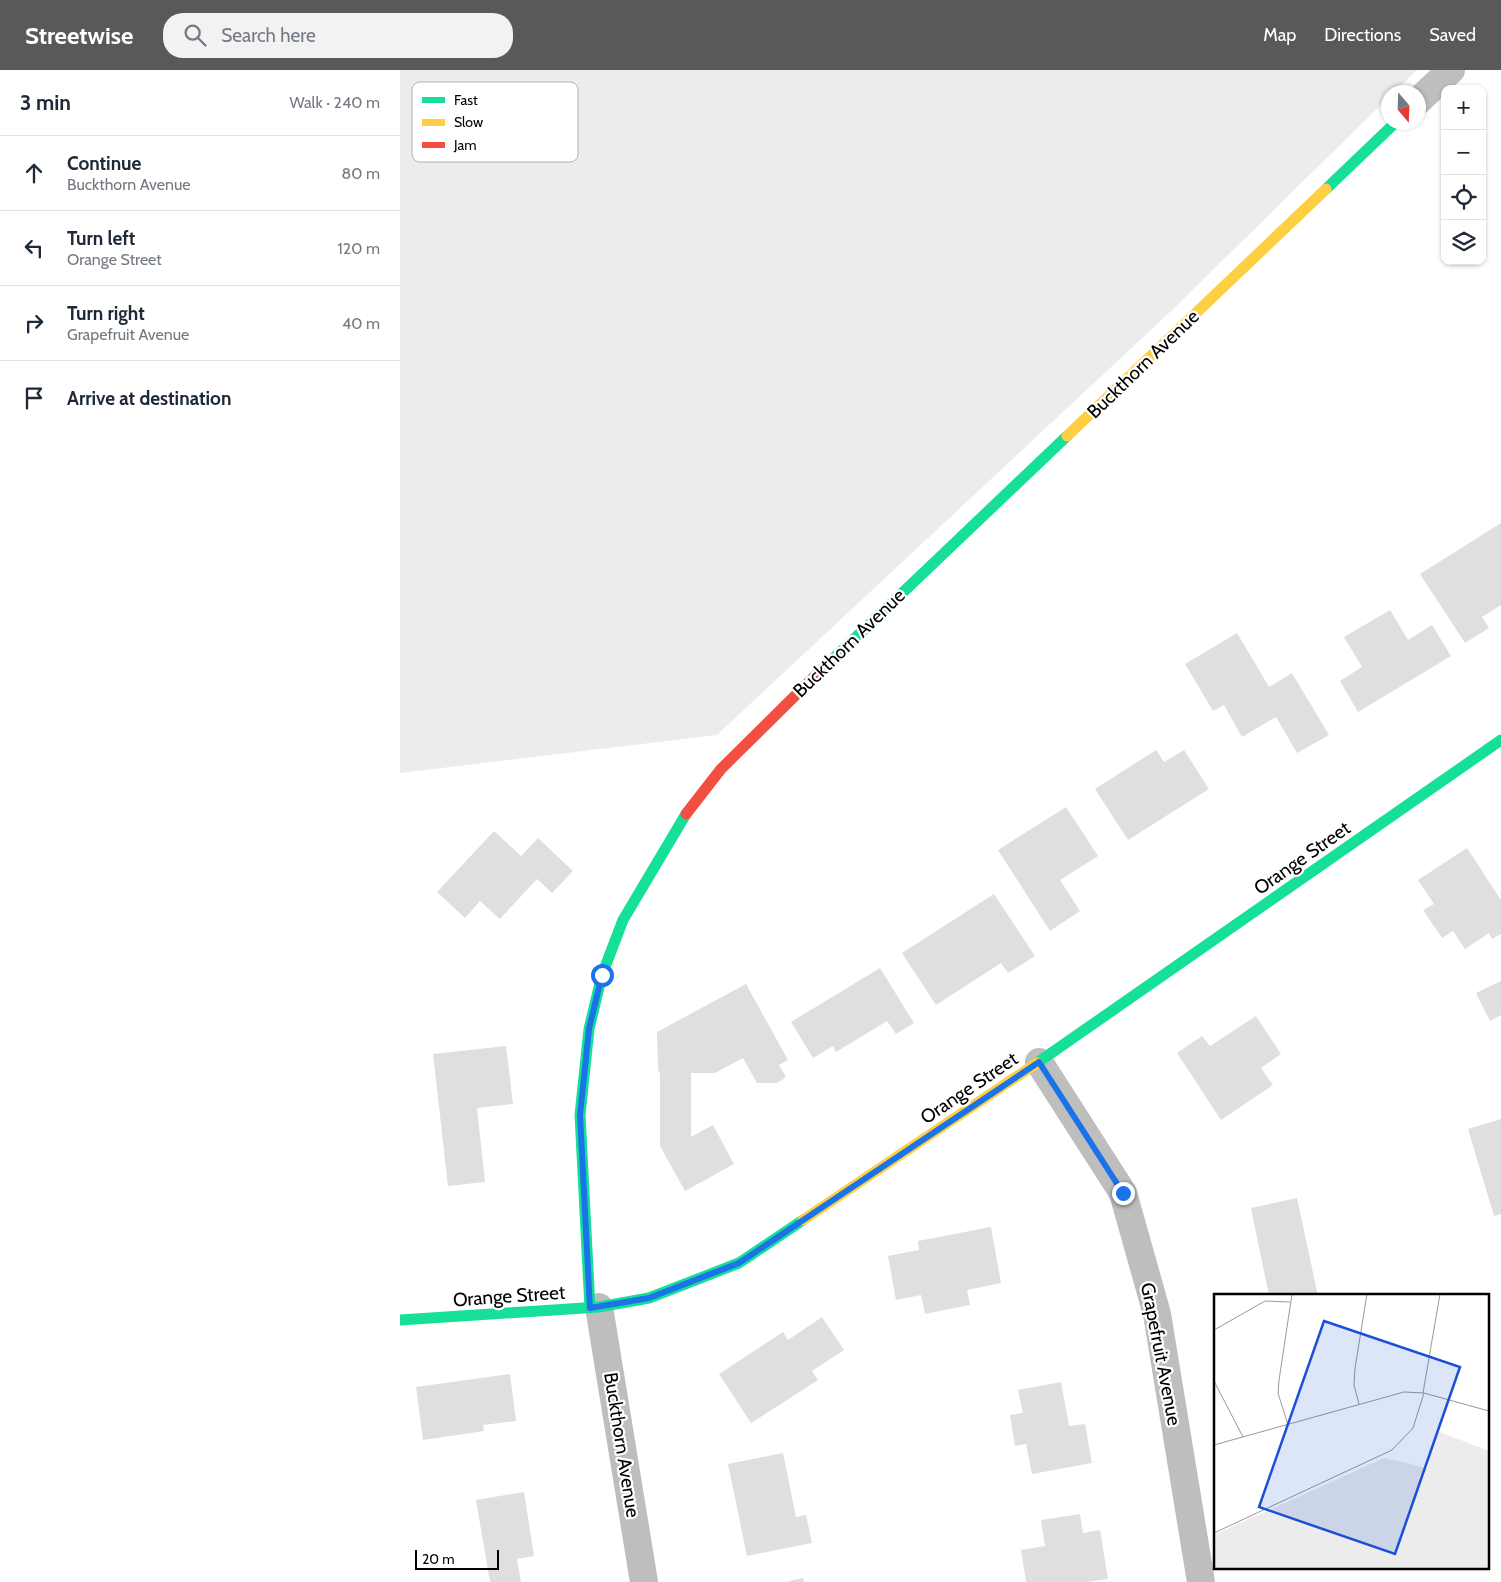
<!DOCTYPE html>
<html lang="en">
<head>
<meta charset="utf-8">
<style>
	body { margin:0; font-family:Cabin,sans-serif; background:#f2f2f3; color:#1f2937 }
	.controls { position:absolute; right:15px; top:15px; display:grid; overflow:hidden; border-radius:10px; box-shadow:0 1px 4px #0004 }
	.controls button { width:45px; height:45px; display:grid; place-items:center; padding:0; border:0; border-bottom:1px solid #e0e1e3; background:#fff; color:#1f2937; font:25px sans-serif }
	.compass { position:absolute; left:981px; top:15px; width:45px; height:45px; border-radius:50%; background:#fff; box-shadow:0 1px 4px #0004; rotate:161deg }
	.scale { position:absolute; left:15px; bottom:12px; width:84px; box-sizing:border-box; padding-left:5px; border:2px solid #000; border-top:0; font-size:14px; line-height:18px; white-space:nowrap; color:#000; -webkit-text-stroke:4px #fff; paint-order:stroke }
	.stop { position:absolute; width:15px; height:15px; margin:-11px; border:4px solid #1a73e8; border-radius:50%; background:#fff }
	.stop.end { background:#1a73e8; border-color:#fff; box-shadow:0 1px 5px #0008 }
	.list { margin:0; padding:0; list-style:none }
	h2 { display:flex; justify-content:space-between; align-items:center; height:65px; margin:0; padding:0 20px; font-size:21px }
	h2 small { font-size:16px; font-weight:400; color:#747a83 }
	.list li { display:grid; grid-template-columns:32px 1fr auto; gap:15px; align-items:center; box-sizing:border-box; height:75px; padding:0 20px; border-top:1px solid #e0e1e3 }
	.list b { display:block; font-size:19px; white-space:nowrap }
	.list p { margin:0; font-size:16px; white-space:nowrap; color:#747a83 }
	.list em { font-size:16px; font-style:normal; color:#747a83 }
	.icon { flex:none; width:28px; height:28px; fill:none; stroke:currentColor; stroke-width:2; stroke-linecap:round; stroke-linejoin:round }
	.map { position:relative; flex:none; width:1101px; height:1512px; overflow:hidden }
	header { display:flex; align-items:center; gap:30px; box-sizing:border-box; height:70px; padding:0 25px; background:#595959; color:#fff }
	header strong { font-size:24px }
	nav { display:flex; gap:28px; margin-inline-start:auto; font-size:18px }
	.search { width:350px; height:45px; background:#f2f2f3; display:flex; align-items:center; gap:12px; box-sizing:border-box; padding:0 18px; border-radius:20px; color:#747a83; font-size:19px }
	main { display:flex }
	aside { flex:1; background:#fff }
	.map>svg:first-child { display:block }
	.green { fill:#ececec }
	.building { fill:#dfdfdf }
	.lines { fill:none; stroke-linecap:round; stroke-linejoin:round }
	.street { stroke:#bebebe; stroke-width:28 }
	.fast { stroke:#16e098; stroke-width:11 }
	.slow { stroke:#ffcf43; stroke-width:11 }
	.jam { stroke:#f24e42; stroke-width:11 }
	.route { stroke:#1a73e8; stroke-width:6 }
	.labels { text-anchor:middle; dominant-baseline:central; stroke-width:4.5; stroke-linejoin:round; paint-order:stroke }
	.street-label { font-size:19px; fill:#000; stroke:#fff }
	.inset-road { fill:none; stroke:#999; stroke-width:1 }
	.view { fill:#1d4ed8; fill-opacity:0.15; stroke:#1d4ed8; stroke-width:2.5 }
	.inset-edge { fill:none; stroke:#000; stroke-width:2.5 }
	.key { fill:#fff; stroke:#b2b2b2; stroke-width:1 }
	.key-label { font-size:14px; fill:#000 }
</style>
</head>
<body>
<header>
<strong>Streetwise</strong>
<div class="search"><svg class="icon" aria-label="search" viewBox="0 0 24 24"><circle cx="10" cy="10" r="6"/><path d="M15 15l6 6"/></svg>Search here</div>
<nav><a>Map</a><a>Directions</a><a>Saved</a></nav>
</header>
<main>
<aside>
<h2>3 min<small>Walk · 240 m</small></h2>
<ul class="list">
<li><svg class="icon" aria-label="ahead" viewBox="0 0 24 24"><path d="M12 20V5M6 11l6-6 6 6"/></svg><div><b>Continue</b><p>Buckthorn Avenue</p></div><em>80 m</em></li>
<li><svg class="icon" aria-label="left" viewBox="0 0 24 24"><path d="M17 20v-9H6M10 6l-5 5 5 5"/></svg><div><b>Turn left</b><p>Orange Street</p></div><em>120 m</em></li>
<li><svg class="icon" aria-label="right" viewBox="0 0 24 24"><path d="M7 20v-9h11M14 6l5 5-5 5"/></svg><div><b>Turn right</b><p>Grapefruit Avenue</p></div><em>40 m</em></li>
<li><svg class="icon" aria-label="arrive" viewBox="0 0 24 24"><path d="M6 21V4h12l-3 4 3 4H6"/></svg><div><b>Arrive at destination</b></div></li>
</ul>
</aside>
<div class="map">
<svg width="1101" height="1512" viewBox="0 0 1101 1512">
	<rect width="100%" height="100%" fill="#fff"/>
	<!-- green -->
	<path class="green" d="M0,0H1017L994,22H988V28L769,243L317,665L0,703Z"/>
	<!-- building -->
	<path class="building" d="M1101,453V535L1082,547L1089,558L1065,573L1020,504Z
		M990,540L1008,570L1032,555L1051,586L958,642L940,611L962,597L944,567Z
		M837,563L869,617L892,603L929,665L897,683L876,647L842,667L824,635L813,641L785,594Z
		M756,680L764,692L784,680L809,719L728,770L695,719Z
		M666,737L698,786L660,810L680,841L650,861L598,780Z
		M94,761L121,786L138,768L173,801L152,823L137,809L100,849L80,831L65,848L37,822Z
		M1067,778L1101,830V864L1092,869L1089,863L1065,879L1053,861L1042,868L1023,840L1034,834L1018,810Z
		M594,824L635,886L608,903L601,893L536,935L502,883Z
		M480,898L514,953L496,964L487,951L436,982L433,976L413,988L391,952Z
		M1101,911V945L1090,951L1076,923Z
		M346,914L388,990L379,995L386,1007L377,1013H357L343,988L315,1003H291V1067L313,1055L334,1094L285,1121L260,1076V1004L258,1000L257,962Z
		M856,946L881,984L861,998L873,1015L821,1050L777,983L802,966L810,976Z
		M106,976L113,1034L77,1038L85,1112L48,1116L33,984Z
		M1101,1049V1144L1094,1146L1068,1059Z
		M897,1128L918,1226H869L851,1138Z
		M591,1157L601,1213L567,1220L570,1235L525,1244L521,1225L496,1230L488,1186L519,1180L518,1171Z
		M422,1247L444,1280L412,1301L418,1310L351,1353L319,1304L383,1262L388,1270Z
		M110,1304L116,1351L83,1355L84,1361L23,1370L16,1317Z
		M661,1312L669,1356L685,1354L692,1393L632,1404L626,1374L615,1376L610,1345L623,1343L618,1320Z
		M383,1383L396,1447L406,1445L412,1473L347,1486L328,1394Z
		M124,1422L134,1486L117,1489L121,1512H90L76,1430Z
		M680,1444L683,1463L700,1460L708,1509L687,1512H626L621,1480L645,1476L641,1450Z
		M403,1508L404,1512H389V1511Z"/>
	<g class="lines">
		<!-- street -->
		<path class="street" d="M1018,31L1051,0
			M639,992L723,1123L757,1244L801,1512
			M199,1237L244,1512"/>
		<!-- fast -->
		<path class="fast" d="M926,119L996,52
			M414,607L667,366
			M637,993L1101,670
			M190,1238L180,1045L189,959L202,905L223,850L286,744
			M0,1250L199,1237L249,1228L339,1193L403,1150"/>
		<!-- slow -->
		<path class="slow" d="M667,366L926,119
			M403,1150L637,993"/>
		<!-- jam -->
		<path class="jam" d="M286,744L321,699L414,607"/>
	</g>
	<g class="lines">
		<!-- route -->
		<path class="route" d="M202,905L189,959L180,1045L190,1238L249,1228L339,1193L639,992L723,1123"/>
	</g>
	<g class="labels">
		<!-- street labels -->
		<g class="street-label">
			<text transform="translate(743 294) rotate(-44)">Buckthorn Avenue</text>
			<text transform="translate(449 573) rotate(-44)">Buckthorn Avenue</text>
			<text transform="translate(902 788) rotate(-35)">Orange Street</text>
			<text transform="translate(569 1018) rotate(-34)">Orange Street</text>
			<text transform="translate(109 1226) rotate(-4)">Orange Street</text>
			<text transform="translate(761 1284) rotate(79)">Grapefruit Avenue</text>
			<text transform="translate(222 1375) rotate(81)">Buckthorn Avenue</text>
		</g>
	</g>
	<!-- overview -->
	<g transform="translate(814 1224)">
		<rect width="275" height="275" fill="#fff"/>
		<path d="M223,137L275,157V275H0V241L170,164L213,174Z" fill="#ececec"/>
		<path class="inset-road" d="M0,36L51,7L76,8M0,87L29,143M209,99L226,0M145,110L140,91L141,74L153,0M74,131L64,99L65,86L78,0M0,151L190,98L210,99L275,117M0,239L178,156L199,134L210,99"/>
		<path class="view" d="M110,27L246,73L181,260L45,213Z"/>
		<rect width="275" height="275" class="inset-edge"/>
	</g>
	<!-- legend -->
	<rect x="12" y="12" width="166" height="80" rx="8" class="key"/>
	<rect x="22" y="27" width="23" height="6" fill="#16e098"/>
	<rect x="22" y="49" width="23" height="7" fill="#ffcf43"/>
	<rect x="22" y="72" width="23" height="6" fill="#f24e42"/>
	<g class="key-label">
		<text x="54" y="35">Fast</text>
		<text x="54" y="57">Slow</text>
		<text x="54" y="80">Jam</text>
	</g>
</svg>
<div class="controls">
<button>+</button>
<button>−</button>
<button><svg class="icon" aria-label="locate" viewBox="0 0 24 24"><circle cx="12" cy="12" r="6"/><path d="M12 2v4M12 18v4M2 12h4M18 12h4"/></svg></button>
<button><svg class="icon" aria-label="layers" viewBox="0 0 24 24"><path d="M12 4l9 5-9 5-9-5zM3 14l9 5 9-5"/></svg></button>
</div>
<svg class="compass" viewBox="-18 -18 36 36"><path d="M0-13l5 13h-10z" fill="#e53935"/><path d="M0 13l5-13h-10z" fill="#747a83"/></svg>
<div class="scale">20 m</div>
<div class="stop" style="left:202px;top:905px"></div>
<div class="stop end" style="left:723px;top:1123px"></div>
</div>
</main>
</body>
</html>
